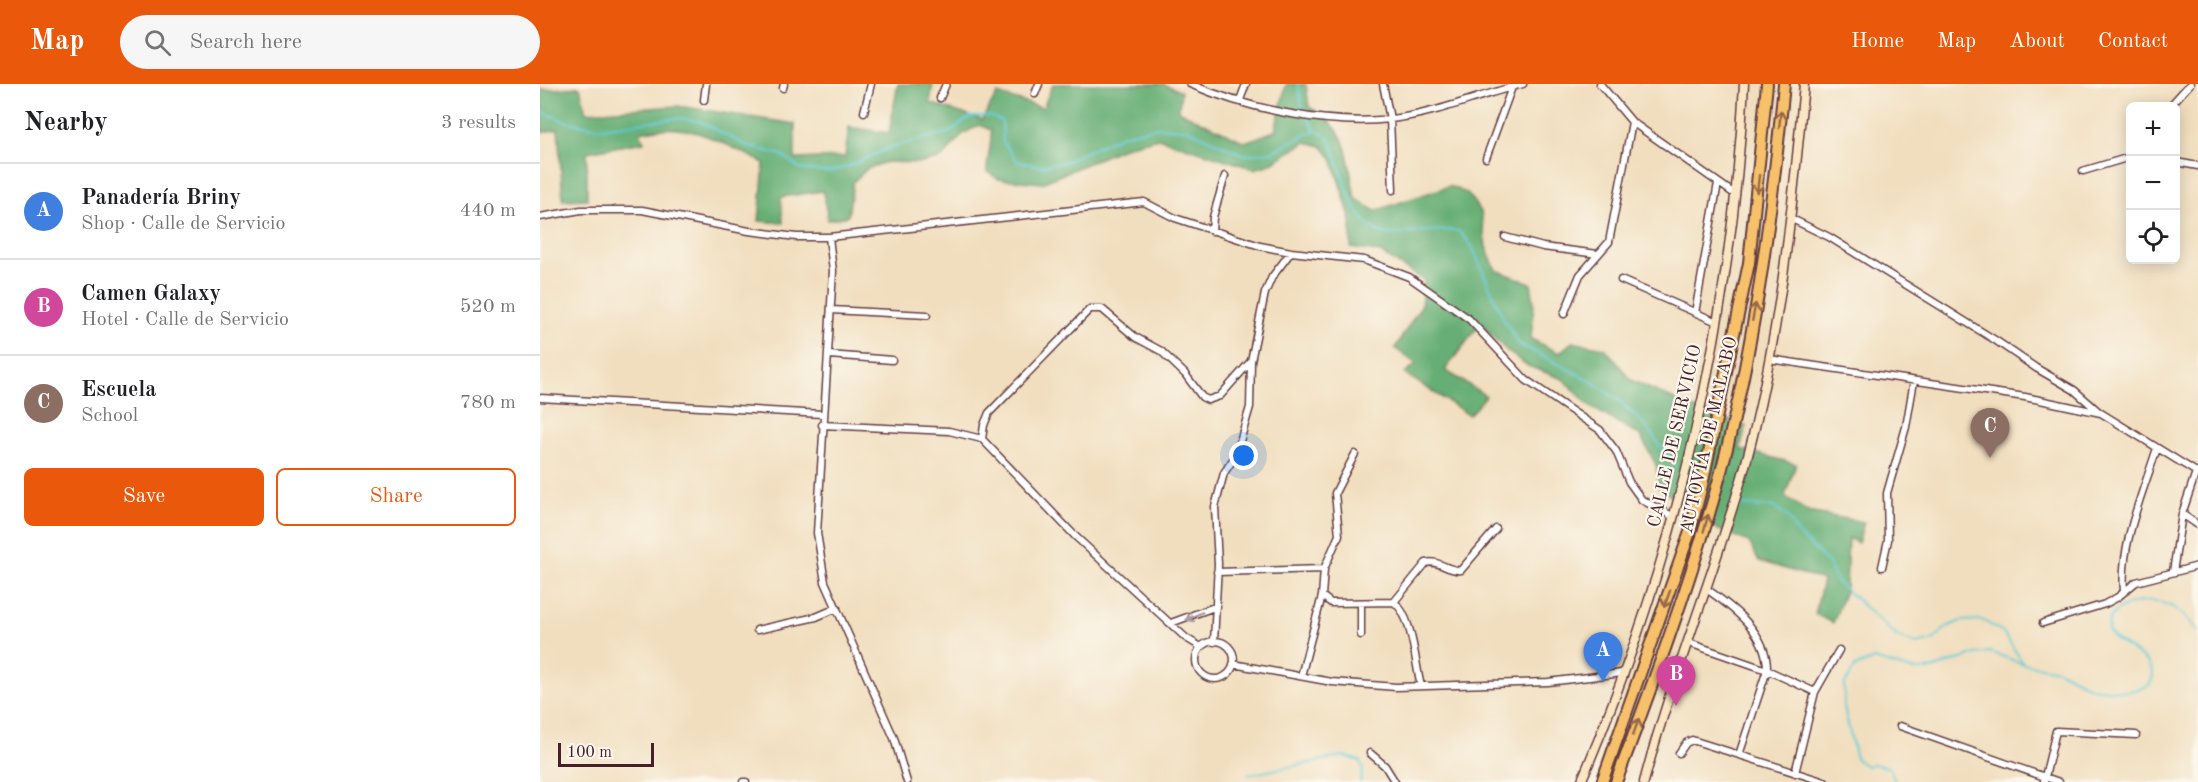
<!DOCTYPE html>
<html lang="en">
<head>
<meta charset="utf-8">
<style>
	body { margin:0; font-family:"Old Standard TT",serif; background:#f6f6f6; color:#202124 }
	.controls { position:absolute; right:18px; top:18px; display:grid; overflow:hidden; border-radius:9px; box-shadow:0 3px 15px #0003 }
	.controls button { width:54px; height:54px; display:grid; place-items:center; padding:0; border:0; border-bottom:2px solid #e0e0e0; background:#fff; color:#202124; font:30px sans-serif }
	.scale { position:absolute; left:18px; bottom:15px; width:96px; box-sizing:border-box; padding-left:6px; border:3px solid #4a1f2b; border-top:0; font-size:16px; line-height:21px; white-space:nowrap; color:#4a1f2b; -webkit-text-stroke:4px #fbf7ec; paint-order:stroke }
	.you { position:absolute; left:704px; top:372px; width:21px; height:21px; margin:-15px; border:4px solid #fff; border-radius:50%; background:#1a73e8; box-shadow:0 0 0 9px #1a73e833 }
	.badge { display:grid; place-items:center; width:39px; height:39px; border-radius:50%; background:#ea580c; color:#fff; font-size:20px; font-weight:700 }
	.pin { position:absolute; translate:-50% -50px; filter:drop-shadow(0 2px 3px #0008) }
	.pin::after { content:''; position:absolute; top:32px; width:21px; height:18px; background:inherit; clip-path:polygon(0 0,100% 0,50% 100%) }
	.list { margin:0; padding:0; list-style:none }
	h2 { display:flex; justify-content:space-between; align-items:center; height:78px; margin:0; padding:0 24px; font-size:26px }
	h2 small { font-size:20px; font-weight:400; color:#757577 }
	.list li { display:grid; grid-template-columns:39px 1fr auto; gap:18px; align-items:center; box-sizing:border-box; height:96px; padding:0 24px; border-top:2px solid #e0e0e0 }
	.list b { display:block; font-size:22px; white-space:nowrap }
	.list p { margin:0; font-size:20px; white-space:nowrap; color:#757577 }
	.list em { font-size:20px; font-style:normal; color:#757577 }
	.actions { display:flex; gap:12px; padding:18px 24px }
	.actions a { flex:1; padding:14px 0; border:2px solid #ea580c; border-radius:9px; text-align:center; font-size:21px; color:#ea580c }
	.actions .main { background:#ea580c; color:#fff }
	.icon { flex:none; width:33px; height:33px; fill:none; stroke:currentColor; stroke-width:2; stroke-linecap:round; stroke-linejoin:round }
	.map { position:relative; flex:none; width:1658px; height:698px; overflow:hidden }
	header { display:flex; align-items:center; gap:36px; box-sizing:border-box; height:84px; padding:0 30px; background:#ea580c; color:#fff }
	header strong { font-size:28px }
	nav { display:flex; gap:33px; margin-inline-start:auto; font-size:21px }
	.search { width:420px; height:54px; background:#f6f6f6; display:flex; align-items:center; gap:15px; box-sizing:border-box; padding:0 21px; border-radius:33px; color:#757577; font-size:22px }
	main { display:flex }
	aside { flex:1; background:#fff }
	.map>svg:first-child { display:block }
	.forest { fill:#66ae74; stroke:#586650; stroke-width:1.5 }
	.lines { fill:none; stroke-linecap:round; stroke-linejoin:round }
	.stream { stroke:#5dcad5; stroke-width:2 }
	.street-casing { stroke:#633c41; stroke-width:9 }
	.secondary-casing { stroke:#633c41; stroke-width:11 }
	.highway-casing { stroke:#633c41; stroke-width:14 }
	.street { stroke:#fff; stroke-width:6 }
	.secondary { stroke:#fbe6c4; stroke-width:8 }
	.highway { stroke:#f6c16b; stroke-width:10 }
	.oneway { stroke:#976848 }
	.oneway2 { stroke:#ae9aa0 }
	.labels { text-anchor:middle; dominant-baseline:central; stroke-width:4.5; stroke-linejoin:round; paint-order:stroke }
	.street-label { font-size:18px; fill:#4a1f2b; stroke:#fbf7ec }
</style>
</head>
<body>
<header>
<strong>Map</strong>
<div class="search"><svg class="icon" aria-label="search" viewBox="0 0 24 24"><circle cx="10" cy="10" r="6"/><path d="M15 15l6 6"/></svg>Search here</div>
<nav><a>Home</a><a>Map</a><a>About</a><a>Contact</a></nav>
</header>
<main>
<aside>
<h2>Nearby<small>3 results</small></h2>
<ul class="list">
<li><span class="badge" style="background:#3f7fe0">A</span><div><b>Panadería Briny</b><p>Shop · Calle de Servicio</p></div><em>440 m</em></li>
<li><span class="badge" style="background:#d1479c">B</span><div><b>Camen Galaxy</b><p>Hotel · Calle de Servicio</p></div><em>520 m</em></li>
<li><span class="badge" style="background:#8d6e63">C</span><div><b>Escuela</b><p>School</p></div><em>780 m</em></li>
</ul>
<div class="actions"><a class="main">Save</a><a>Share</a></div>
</aside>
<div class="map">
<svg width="1658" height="698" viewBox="0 0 1658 698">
	<rect width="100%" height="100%" fill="#fbf7ec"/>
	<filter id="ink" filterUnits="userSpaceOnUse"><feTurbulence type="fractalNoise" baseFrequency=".0167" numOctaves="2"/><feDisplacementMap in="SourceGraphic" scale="12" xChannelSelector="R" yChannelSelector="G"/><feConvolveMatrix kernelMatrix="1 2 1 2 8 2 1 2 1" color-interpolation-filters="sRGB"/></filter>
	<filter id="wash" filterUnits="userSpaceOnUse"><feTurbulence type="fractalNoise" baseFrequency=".008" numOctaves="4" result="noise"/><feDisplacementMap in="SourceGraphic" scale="24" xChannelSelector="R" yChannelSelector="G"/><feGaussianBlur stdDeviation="1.35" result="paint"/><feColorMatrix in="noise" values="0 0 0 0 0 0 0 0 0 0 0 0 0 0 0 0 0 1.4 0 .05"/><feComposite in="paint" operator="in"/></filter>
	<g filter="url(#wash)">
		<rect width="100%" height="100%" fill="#f1debe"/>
		<!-- forest -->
		<path class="forest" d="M358,0H393L390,19L442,36L457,10L503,24L513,0H623L641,7L639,27L705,58L735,47L746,0H766L769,23C810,44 807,73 815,114L835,127L909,102L927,109L941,128L946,163L956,186L991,199L994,219L991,255L1019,269L1032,258L1065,264L1091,296L1150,323L1206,342L1200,365L1256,380L1245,412L1268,428L1324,438L1318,459L1308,454L1306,504L1293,539L1275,530L1283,496L1219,477L1209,458L1177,445L1119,404L1116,381L1100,351L1052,324L1023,295L988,282L968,268L940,240L905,286L946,312L929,331L865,290L876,280L855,264L881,222L884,196L839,168L811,164V137L792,74L782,62L766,58L728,81L714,85L618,54L590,61L502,99L458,95L447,87C447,73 452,61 451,46L439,41L423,50L402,74L381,79L346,78L327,85L313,98L308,132L288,136L283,107L241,113L243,139L219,137L224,79C182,59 149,35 100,48L104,58L47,68V115L23,116L18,45L0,49V6L40,3L46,28L138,22L255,40V75L305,73L309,43L349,49Z"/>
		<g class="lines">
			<!-- stream -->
			<path class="stream" d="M758,0L762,23L775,46
				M0,27L27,38L61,44L137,34L159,37L207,62L242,71L260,85L288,88L307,83L351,63L410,48L430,33L450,32L462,37L463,58L477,77L500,82L525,78L582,51L618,43L647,45L704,71L731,68L775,46L789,54C801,81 812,149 850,150C873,150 895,144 919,147L932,162L964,236L979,260L1051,297L1081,318L1104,340L1135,381
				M1201,421L1235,423L1247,432L1258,450L1289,479L1296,497L1358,553L1377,560L1393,556L1407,543L1421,537L1442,536L1463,548L1483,579
				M708,691L804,672L820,677L823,685L820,698
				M1355,698L1350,684L1334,680L1326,682L1316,675L1304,623V601L1315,583L1334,575L1372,586H1389L1435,570L1450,568L1484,580L1518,586L1552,604L1587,608L1608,602C1628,579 1582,565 1569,549C1562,521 1606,513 1625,520C1639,524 1649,536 1658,547"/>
		</g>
	</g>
	<g filter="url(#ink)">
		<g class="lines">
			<!-- street casing -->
			<g class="street-casing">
				<path id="street" d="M650,0C708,25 788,42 851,35C896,30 939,11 983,0
					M843,0L850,35L853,106
					M1060,0L1092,38L1196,111
					M243,4L244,0
					M495,10L499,0
					M400,14L406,0
					M164,16L166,0
					M700,16L706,0
					M1630,22L1650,0
					M324,28L331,0
					M946,74L972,3
					M1636,78L1658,82
					M1543,87L1590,73
					M0,133L41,126H102L209,147L256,153H289L604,118L635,134L720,162L751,168L824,176L869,193L929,235L986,296L1060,346L1076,367L1089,398L1102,416L1134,433
					M1252,135L1289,153L1455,256L1496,284L1534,306L1558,327
					M672,147L673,133L685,92
					M289,153L293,187L277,449L285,498L354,654L367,698
					M965,153L1003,163L1058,170
					M1081,196L1177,238
					M291,226L387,231
					M1155,229L1178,99
					M1024,230L1040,191L1069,158L1092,38
					M289,271L352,276
					M1229,275L1485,313L1561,329L1658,389
					M0,314L282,330
					M282,341L409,347L442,355L535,452L646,554L661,563
					M442,355L444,341L449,329L550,225H562L595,253L621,267L645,290L662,313L668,316L680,312L711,277
					M1642,430L1658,441
					M1342,483L1348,456L1347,409L1366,343L1374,297
					M784,485L799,451L795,409L815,370
					M677,488L784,485L782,512L761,592
					M1633,488L1642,430L1656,388
					M1168,506C1195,525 1228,550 1227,586L1199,671
					M1584,507C1580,459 1603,409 1617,364
					M782,512L791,519L854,518C873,532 875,580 881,602
					M854,518L886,479C898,475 908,488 921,486L956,445
					M821,519V551
					M631,539L677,522
					M1503,539L1565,520L1578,513L1596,498L1658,482
					M217,546L276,533L297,524
					M656 576a19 19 0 1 1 38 0a19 19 0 1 1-38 0Z
					M674,558L678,480L675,423L684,389L696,371L710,323L711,277L725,209L732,193L751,168
					M1149,559L1227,586L1275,608
					M693,580L792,598L856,603L1008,598L1082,589
					M1360,642L1519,698
					M830,669L845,682L855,698
					M1139,669L1146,659L1152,656L1285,698
					M1255,689L1275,608L1299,566
					M1504,697L1516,647L1596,651
					M203,698H206"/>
			</g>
			<!-- secondary casing -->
			<g class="secondary-casing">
				<path id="secondary" d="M1041,698C1135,477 1192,239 1204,0
					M1104,698C1132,592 1174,491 1204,386C1239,260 1252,130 1264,0"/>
			</g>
			<!-- highway casing -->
			<g class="highway-casing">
				<path id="highway" d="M1062,698L1150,448L1163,397L1209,179L1227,0
					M1076,698C1112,602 1148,505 1176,406C1213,274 1231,136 1244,0"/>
			</g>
			<!-- street -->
			<use href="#street" class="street"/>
			<!-- secondary -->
			<use href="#secondary" class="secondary"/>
			<!-- highway -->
			<use href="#highway" class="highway"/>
		</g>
		<!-- one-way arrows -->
		<defs><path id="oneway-shaft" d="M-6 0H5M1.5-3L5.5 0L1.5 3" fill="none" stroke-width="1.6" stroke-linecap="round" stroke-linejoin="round" transform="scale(1.5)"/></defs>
		<g class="oneway">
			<use href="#oneway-shaft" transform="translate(1240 35) rotate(-85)"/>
			<use href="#oneway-shaft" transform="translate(1218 100) rotate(97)"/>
			<use href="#oneway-shaft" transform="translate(1214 228) rotate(-79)"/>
			<use href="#oneway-shaft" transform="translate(1166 439) rotate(-74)"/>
			<use href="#oneway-shaft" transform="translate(1127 515) rotate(110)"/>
			<use href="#oneway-shaft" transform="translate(1096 643) rotate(-70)"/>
		</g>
		<use class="oneway2" href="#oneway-shaft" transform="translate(654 532) rotate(156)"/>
	</g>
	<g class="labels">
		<!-- street labels -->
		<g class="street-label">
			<text transform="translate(1169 351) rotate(-77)">AUTOVÍA DE MALABO</text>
			<text transform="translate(1135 352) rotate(-77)">CALLE DE SERVICIO</text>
		</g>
	</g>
</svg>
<div class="controls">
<button>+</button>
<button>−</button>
<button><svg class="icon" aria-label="locate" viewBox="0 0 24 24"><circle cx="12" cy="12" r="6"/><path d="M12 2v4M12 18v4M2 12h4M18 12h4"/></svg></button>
</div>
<div class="scale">100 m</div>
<div class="you"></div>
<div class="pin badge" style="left:1063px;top:598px;background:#3f7fe0">A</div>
<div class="pin badge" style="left:1136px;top:622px;background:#d1479c">B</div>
<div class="pin badge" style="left:1450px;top:374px;background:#8d6e63">C</div>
</div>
</main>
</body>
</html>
